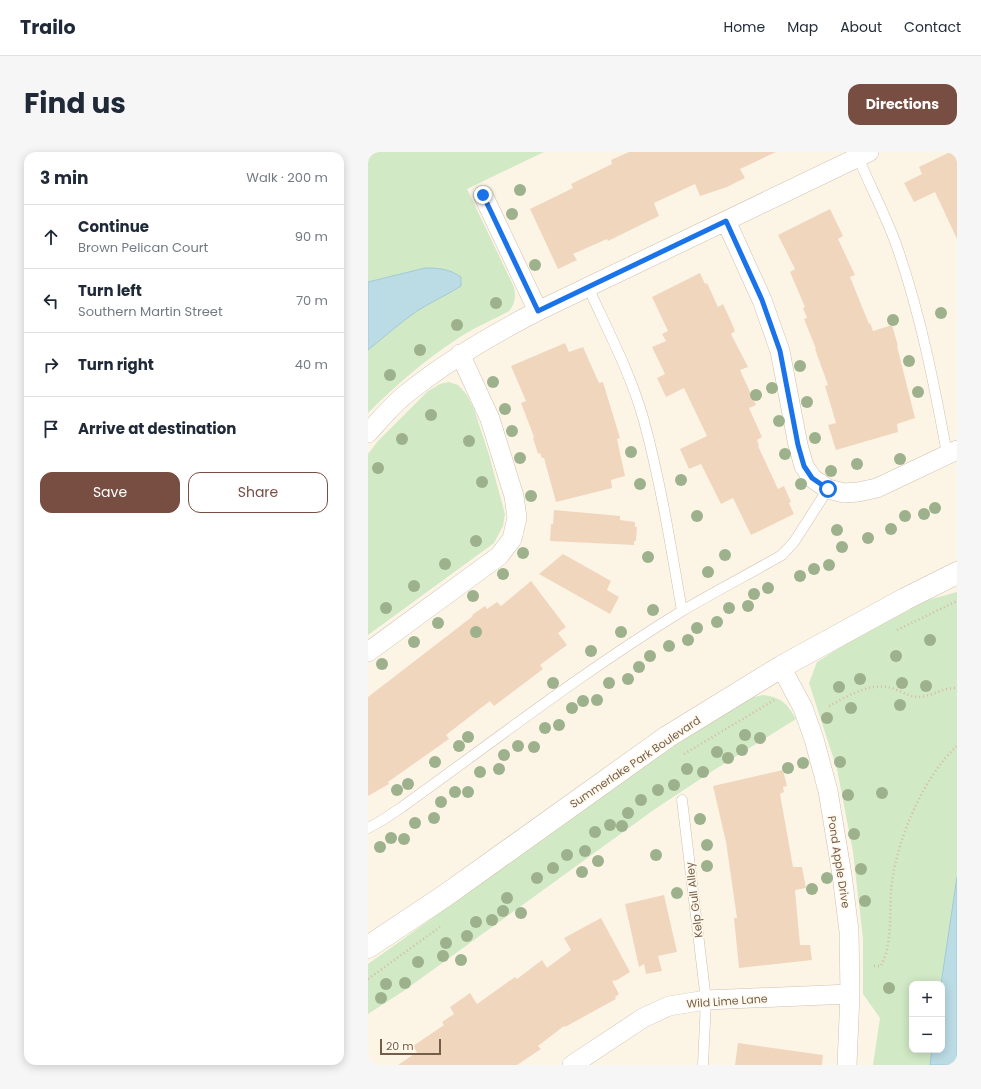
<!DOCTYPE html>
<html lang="en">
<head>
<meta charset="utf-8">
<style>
	body { margin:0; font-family:Poppins,sans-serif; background:#f6f6f7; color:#1f2937 }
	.controls { position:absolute; right:12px; bottom:12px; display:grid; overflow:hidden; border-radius:8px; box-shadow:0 2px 10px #0003 }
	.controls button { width:36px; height:36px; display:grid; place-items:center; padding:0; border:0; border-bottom:1px solid #e0e1e3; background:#fff; color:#1f2937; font:20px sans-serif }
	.scale { position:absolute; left:12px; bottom:10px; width:61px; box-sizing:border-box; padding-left:4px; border:2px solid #755d4b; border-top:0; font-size:11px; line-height:14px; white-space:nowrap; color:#755d4b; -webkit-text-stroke:3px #fff9ec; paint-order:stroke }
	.stop { position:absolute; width:12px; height:12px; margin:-9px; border:3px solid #1a73e8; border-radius:50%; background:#fff }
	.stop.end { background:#1a73e8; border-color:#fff; box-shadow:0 1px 4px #0008 }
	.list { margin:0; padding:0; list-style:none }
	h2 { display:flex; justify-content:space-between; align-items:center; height:52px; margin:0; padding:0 16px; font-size:17px }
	h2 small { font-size:13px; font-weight:400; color:#747a83 }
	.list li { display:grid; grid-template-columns:26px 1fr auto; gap:12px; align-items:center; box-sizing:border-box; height:64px; padding:0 16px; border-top:1px solid #e0e1e3 }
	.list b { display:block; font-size:15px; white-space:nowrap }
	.list p { margin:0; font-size:13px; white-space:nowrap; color:#747a83 }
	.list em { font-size:13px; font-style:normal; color:#747a83 }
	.actions { display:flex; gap:8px; padding:12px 16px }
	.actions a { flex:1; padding:9px 0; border:1px solid #774e41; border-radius:12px; text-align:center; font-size:14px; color:#774e41 }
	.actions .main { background:#774e41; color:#fff }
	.icon { flex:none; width:22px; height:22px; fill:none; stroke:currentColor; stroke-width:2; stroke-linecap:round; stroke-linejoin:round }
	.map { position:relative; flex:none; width:589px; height:913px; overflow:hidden; border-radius:12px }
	header { display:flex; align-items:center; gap:24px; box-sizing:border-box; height:56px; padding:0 20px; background:#fff; border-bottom:1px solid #e0e1e3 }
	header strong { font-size:19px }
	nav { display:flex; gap:22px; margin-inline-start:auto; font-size:14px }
	.intro { display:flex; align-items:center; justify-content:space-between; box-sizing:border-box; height:96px; padding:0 24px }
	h1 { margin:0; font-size:28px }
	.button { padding:10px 18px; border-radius:12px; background:#774e41; color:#fff; font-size:14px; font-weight:700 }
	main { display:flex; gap:24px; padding:0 24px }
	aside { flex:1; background:#fff; border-radius:12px; box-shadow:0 2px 10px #0003 }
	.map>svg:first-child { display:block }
	.green { fill:#d1e9c5; fill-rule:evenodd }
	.water { fill:#bbdce5; stroke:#a1cad7 }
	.building { fill:#f1d6be }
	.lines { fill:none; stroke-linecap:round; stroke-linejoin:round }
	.service-casing { stroke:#cfc0af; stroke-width:11 }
	.minor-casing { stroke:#cfc0af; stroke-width:20 }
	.secondary-casing { stroke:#d0beaa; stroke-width:23 }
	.path { stroke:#d6baa1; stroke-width:2.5; stroke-dasharray:1 3; stroke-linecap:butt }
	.service { stroke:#fff; stroke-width:10 }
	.minor { stroke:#fff; stroke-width:19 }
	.secondary { stroke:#fff; stroke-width:22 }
	.tree { fill:#9db18c }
	.route { stroke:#1a73e8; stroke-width:5 }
	.labels { text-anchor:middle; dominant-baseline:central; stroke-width:3; stroke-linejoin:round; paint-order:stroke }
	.street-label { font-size:11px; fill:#755d4b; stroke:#fff9ec }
</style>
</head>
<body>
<header>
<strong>Trailo</strong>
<nav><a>Home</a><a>Map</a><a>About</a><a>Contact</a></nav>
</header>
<div class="intro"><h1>Find us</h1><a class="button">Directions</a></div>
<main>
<aside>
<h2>3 min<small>Walk · 200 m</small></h2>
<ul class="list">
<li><svg class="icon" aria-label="ahead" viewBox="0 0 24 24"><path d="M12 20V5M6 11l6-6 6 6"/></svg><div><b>Continue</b><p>Brown Pelican Court</p></div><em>90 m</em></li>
<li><svg class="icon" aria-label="left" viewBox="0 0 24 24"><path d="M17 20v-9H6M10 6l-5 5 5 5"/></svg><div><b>Turn left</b><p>Southern Martin Street</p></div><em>70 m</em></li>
<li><svg class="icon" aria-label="right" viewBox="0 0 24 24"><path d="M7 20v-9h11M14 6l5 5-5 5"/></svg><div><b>Turn right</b></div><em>40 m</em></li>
<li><svg class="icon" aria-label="arrive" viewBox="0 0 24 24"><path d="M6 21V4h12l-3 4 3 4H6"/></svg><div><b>Arrive at destination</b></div></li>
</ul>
<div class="actions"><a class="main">Save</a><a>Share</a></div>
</aside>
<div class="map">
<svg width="589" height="913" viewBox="0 0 589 913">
	<rect width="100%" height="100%" fill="#fcf5e6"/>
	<!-- green -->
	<path class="green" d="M0,0H176L99,37L146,135C148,145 147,152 141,159C125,168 107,175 92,185C58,207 28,233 0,261Z
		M81,230L90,233L99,243L106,257L121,303L137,362L135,374L126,391L0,483V302L10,289L60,239L72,232Z
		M589,440V913H505L512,866L495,842V787L485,700L469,617L441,531L449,510L484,488L560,448ZM544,832H574V898H544Z
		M395,543C413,545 420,552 428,567L346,618L287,657L37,838L0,862V812C104,739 205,660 311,591C332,577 373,546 395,543Z"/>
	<!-- water -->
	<path class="water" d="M57,116C72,116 81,117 93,125V134C79,143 63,150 49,159C32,171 16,185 0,198V130Z
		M589,725V913H562L564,898H574L573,832Z"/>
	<!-- building -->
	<path class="building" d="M261,0H408L372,17L377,26L359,35L332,44L327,32L286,51L291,64L240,89L239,87L205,102L209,108L190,117L162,57L205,36L203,32L244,12L243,8Z
		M582,0H589V87L567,40L546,50L536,31L554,22L551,15Z
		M462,57L475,84L470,87L487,123L482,125L501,172L502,171L505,179L524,173L530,194H529L547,266L529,272L530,280L468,298L460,273L468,271L457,234L460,233L447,197H448L436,167L439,166L435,156L437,155L422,120L427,117L410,83Z
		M332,121L337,132L339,131L350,155L355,152L362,167L367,179L363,182L380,215L372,218L388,253L381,256L394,285L389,288L391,293L390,294L410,337L416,334L423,350L421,351L426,362L383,383L365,346L353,352L333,312L321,317L312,297L339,284L316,236L298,245L289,226L297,222L284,195L298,189L294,182L300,179L284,145Z
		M197,191L201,200L215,195L231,231L235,230L252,286L249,287L257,324L243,328L244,336L188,350L176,306H174L172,301L170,302L165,286L166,285L153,251L158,249L143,214Z
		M186,358L252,364V368L267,370V375H269L268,389H266V393L182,389L183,372H185Z
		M195,402L243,429L239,438L251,445L242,462L171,422Z
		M163,429L198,475L190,481L199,493L172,513L175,517L130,551L126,554L122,549L78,583L81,587L20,630L21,632L0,644V545L105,464L104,463L117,454L119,457L129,450L133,454Z
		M415,618L419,634L415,635L416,640L412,642L425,715H434L438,736L427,738L432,793H442L444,808L371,816L366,766H369L358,690L345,634Z
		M296,743L309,800L290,804L294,819L278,822L276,812L271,815L257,752Z
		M233,766L262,820L249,828L244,829L251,842L247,845L248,847L197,875L196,874L170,894L173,897L149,913H30L49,900L45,894L76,873L74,870L86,862L82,855L102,841L109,852L147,825L149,827L174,808L179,816L203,798L196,786Z
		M370,891L455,903L454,913H367Z"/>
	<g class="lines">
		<!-- service casing -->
		<g class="service-casing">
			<path id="service" d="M490,5C502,34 517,62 528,92C552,160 566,231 579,302
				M220,135C240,179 263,222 276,269C293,332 303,395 314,459
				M314,648L338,848L335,913
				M0,676L13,669L34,655C126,589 216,519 314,459C346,440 381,422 414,403L426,390L460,337"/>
		</g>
		<!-- minor casing -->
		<g class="minor-casing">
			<path id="minor" d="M115,43L170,159
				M358,69L394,148L412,199L430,293L436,314L444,326L460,337L476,341L490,340L509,336L589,298
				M0,281C12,268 24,253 38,242C79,209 123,183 170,159L501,0
				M0,500L131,404L144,387L149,366L146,344L122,267L92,202
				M413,515L435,556L446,587L460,639L474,723L481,779L482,842L479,913
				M204,913L275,866L301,854L338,848L482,842"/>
		</g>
		<!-- secondary casing -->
		<g class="secondary-casing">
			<path id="secondary" d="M0,795L78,743L299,585L413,515L537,447L589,421"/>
		</g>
		<!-- path -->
		<path class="path" d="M529,478L589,449
			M461,554C480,544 502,530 524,536C533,539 543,546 553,545C566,543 577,535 589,536
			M316,602L408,547
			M506,814H513C515,809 518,803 519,797C524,775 521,752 524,730C530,685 556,624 589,594
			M0,827L72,775"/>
		<!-- service -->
		<use href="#service" class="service"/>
		<!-- minor -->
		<use href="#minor" class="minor"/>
		<!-- secondary -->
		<use href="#secondary" class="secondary"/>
	</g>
	<!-- trees -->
	<g class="tree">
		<circle cx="152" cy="38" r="6"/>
		<circle cx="144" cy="62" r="6"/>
		<circle cx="167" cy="113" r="6"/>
		<circle cx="128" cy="151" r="6"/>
		<circle cx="573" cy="161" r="6"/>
		<circle cx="525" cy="168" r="6"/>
		<circle cx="89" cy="173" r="6"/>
		<circle cx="52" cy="198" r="6"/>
		<circle cx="541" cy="209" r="6"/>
		<circle cx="432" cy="214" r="6"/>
		<circle cx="22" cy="223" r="6"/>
		<circle cx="125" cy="230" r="6"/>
		<circle cx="404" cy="236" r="6"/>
		<circle cx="550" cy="240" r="6"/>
		<circle cx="388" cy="243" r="6"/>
		<circle cx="439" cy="250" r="6"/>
		<circle cx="137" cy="257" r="6"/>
		<circle cx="63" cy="263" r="6"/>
		<circle cx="411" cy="269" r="6"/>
		<circle cx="144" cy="279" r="6"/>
		<circle cx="447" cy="286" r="6"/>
		<circle cx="34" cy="287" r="6"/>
		<circle cx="101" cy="289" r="6"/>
		<circle cx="263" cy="300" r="6"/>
		<circle cx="417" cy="302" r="6"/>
		<circle cx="152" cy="306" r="6"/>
		<circle cx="532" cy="307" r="6"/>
		<circle cx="489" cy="312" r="6"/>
		<circle cx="10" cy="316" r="6"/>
		<circle cx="463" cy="319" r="6"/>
		<circle cx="313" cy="328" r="6"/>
		<circle cx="114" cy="330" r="6"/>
		<circle cx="272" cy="332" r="6"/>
		<circle cx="433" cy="332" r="6"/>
		<circle cx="163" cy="344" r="6"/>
		<circle cx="567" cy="356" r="6"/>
		<circle cx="556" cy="362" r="6"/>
		<circle cx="329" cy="364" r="6"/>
		<circle cx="537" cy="364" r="6"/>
		<circle cx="523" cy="377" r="6"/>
		<circle cx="469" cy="378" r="6"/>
		<circle cx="500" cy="386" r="6"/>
		<circle cx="108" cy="389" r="6"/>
		<circle cx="474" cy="395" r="6"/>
		<circle cx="155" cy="401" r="6"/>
		<circle cx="357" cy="403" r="6"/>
		<circle cx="280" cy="405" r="6"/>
		<circle cx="77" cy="412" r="6"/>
		<circle cx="461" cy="413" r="6"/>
		<circle cx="446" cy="417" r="6"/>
		<circle cx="340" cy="420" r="6"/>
		<circle cx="135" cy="422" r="6"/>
		<circle cx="432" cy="424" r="6"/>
		<circle cx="46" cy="434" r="6"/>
		<circle cx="400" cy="436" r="6"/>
		<circle cx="386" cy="442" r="6"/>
		<circle cx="105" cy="444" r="6"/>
		<circle cx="380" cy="454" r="6"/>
		<circle cx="18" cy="456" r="6"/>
		<circle cx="361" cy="456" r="6"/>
		<circle cx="285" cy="458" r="6"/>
		<circle cx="349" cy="470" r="6"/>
		<circle cx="70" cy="471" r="6"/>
		<circle cx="329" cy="476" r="6"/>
		<circle cx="108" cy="480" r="6"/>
		<circle cx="253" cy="480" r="6"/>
		<circle cx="320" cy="488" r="6"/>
		<circle cx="562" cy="488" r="6"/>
		<circle cx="46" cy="490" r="6"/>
		<circle cx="301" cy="494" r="6"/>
		<circle cx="223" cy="499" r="6"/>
		<circle cx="282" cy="504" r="6"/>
		<circle cx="528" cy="504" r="6"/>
		<circle cx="14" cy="512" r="6"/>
		<circle cx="271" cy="515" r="6"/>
		<circle cx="260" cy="527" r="6"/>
		<circle cx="492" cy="527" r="6"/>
		<circle cx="185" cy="531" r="6"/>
		<circle cx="241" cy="531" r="6"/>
		<circle cx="534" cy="531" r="6"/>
		<circle cx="558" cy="534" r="6"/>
		<circle cx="471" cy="535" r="6"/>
		<circle cx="229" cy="548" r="6"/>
		<circle cx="215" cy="549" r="6"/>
		<circle cx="532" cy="553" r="6"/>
		<circle cx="204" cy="556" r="6"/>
		<circle cx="483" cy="556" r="6"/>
		<circle cx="459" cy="566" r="6"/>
		<circle cx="191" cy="573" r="6"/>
		<circle cx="177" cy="576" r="6"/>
		<circle cx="377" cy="583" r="6"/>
		<circle cx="100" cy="585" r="6"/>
		<circle cx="392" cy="586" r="6"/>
		<circle cx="91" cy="594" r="6"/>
		<circle cx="150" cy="594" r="6"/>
		<circle cx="166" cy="595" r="6"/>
		<circle cx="374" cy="598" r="6"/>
		<circle cx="349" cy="600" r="6"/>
		<circle cx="136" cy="603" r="6"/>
		<circle cx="360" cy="606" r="6"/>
		<circle cx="67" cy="610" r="6"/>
		<circle cx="472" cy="610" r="6"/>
		<circle cx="435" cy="611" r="6"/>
		<circle cx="420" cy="616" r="6"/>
		<circle cx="131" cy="617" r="6"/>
		<circle cx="319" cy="617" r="6"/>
		<circle cx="112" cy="620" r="6"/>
		<circle cx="335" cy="620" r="6"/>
		<circle cx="40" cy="632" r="6"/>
		<circle cx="306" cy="633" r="6"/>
		<circle cx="29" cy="638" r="6"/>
		<circle cx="290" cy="638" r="6"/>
		<circle cx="87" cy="640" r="6"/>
		<circle cx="100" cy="640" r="6"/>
		<circle cx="514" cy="641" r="6"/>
		<circle cx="480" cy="643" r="6"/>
		<circle cx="273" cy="648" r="6"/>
		<circle cx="73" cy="650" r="6"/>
		<circle cx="260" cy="661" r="6"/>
		<circle cx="66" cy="666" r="6"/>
		<circle cx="332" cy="667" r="6"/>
		<circle cx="47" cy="671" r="6"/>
		<circle cx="242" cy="673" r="6"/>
		<circle cx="254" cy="674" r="6"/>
		<circle cx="227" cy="680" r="6"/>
		<circle cx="486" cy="682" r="6"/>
		<circle cx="23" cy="686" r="6"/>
		<circle cx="36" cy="687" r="6"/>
		<circle cx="339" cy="693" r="6"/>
		<circle cx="12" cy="695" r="6"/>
		<circle cx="217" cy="699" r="6"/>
		<circle cx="199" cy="703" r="6"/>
		<circle cx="288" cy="703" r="6"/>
		<circle cx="230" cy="709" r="6"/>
		<circle cx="339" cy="714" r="6"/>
		<circle cx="185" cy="716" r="6"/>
		<circle cx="493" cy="717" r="6"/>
		<circle cx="214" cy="720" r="6"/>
		<circle cx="169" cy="726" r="6"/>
		<circle cx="459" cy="726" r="6"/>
		<circle cx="444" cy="737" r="6"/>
		<circle cx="309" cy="741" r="6"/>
		<circle cx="139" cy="746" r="6"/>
		<circle cx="497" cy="749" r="6"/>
		<circle cx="135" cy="759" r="6"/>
		<circle cx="153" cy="761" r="6"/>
		<circle cx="124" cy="768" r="6"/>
		<circle cx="108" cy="770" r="6"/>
		<circle cx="99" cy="784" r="6"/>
		<circle cx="78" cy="791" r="6"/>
		<circle cx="75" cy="804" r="6"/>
		<circle cx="93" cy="808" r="6"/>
		<circle cx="50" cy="810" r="6"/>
		<circle cx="37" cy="831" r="6"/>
		<circle cx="18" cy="832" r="6"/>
		<circle cx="521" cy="836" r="6"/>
		<circle cx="13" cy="846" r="6"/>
	</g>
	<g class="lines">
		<!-- route -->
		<path class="route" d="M115,43L170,159L358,69L394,148L412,199L430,293L436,314L444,326L460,337"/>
	</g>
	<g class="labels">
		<!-- street labels -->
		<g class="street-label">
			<text transform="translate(267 610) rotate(-34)">Summerlake Park Boulevard</text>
			<text transform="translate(471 710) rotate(81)">Pond Apple Drive</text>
			<text transform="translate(326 748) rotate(-97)">Kelp Gull Alley</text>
			<text transform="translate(359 849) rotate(-4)">Wild Lime Lane</text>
		</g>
	</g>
</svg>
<div class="controls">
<button>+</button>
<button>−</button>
</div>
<div class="scale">20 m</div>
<div class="stop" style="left:460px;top:337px"></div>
<div class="stop end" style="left:115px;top:43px"></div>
</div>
</main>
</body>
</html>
